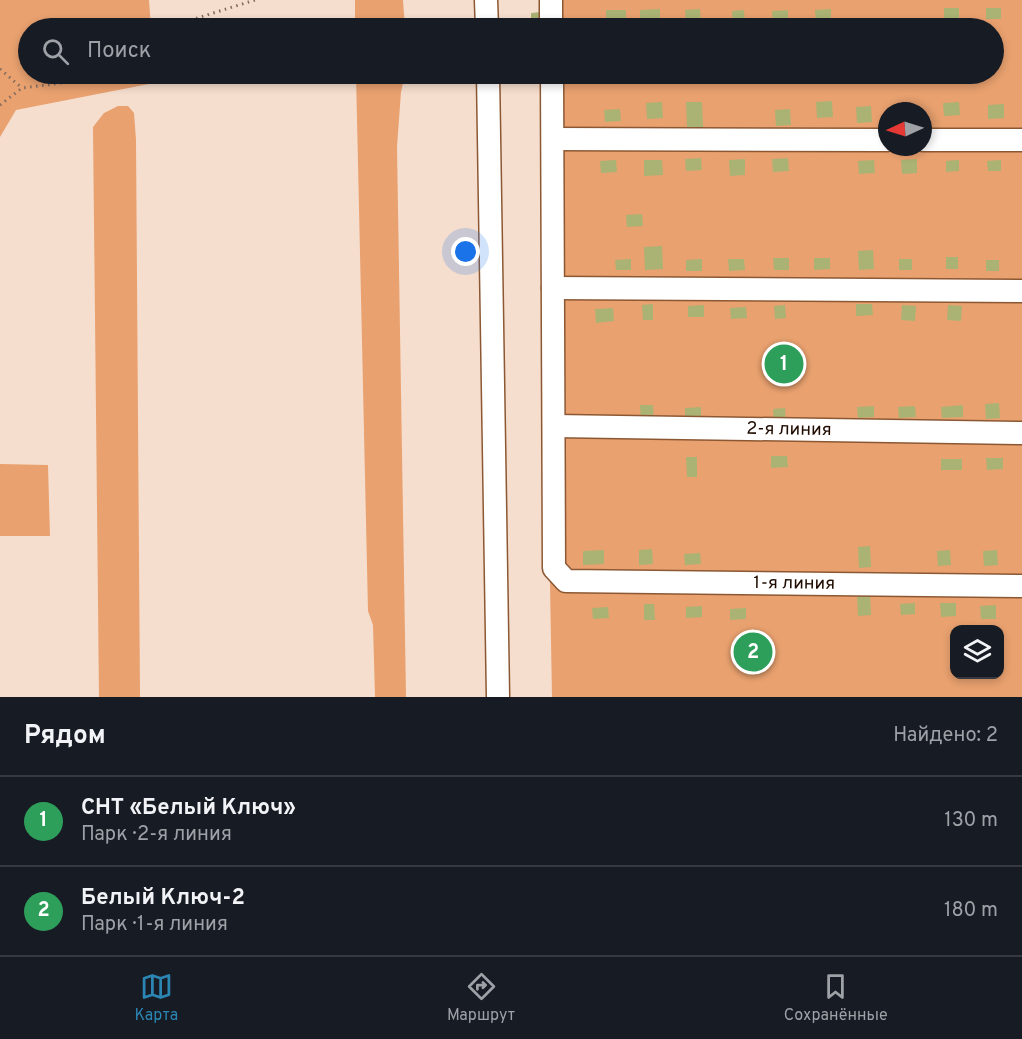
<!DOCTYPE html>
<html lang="ru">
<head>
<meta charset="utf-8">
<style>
	body { margin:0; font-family:Overpass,sans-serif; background:#242831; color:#f1f3f6 }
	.controls { position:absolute; right:18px; bottom:18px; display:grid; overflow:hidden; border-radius:12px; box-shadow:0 3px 9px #0003 }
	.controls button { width:54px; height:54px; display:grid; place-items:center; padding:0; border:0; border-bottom:2px solid #363941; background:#171b24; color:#f1f3f6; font:30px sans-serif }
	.compass { position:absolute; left:878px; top:102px; width:54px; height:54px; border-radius:50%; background:#171b24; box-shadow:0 3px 9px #0003; rotate:266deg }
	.you { position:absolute; left:466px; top:252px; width:21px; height:21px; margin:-15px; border:4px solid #fff; border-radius:50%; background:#1a73e8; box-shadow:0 0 0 9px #1a73e833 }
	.badge { display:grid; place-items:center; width:39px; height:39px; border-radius:50%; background:#2c86b4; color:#fff; font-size:20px; font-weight:700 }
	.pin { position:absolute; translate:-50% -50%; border:3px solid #fff; box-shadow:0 2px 6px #0006 }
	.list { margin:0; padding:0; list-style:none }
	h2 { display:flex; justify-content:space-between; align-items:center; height:78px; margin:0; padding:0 24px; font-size:26px }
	h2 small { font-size:20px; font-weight:400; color:#9ea1a6 }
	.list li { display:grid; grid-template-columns:39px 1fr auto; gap:18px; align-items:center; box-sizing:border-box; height:90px; padding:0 24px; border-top:2px solid #363941 }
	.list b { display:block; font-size:22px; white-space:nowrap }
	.list p { margin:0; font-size:20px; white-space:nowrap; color:#9ea1a6 }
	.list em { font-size:20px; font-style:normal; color:#9ea1a6 }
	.icon { flex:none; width:33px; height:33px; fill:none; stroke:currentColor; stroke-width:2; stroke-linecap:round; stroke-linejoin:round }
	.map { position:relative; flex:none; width:1022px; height:697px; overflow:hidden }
	.search { position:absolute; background:#171b24; box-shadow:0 3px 9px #0003; left:18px; right:18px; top:18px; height:66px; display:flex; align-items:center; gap:15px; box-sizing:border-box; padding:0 21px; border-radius:33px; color:#9ea1a6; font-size:22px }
	.sheet { height:258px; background:#171b24 }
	nav { display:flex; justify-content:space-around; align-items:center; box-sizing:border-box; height:84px; border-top:2px solid #363941; background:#171b24; font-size:16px; color:#9ea1a6 }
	nav a { display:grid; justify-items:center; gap:3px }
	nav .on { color:#2c86b4 }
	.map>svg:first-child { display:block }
	.green { fill:#e9a16f; fill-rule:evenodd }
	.building { fill:#aab373 }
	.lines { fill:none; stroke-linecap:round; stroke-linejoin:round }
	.minor-casing { stroke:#8c5833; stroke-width:25 }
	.path { stroke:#816b5d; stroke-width:3; stroke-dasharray:1.5 4.5; stroke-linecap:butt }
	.minor { stroke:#fff; stroke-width:22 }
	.labels { text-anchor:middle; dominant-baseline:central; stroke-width:5; stroke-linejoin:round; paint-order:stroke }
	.street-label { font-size:18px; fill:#1f0b00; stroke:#fff }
</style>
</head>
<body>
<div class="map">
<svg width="1022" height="697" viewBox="0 0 1022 697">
	<rect width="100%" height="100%" fill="#f6dece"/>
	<!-- green -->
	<path class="green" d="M0,0H149L151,28H28V74H153L154,83L16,110L0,137Z
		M355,0H403L405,28H355Z
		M540,0H1022V697H552L541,74H994V28H540ZM887,111H923V147H887ZM954,630H1000V674H954Z
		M356,74H405L401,92L397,147L406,697H375L373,625L368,611Z
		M118,106H128L134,113L136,140L140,697H99L93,127L104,113Z
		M0,464L48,465L50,536H0Z"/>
	<!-- building -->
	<path class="building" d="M944,8H959V19H944Z
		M986,8H1001V19H986Z
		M660,9V22H640V10Z
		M700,9L701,22L686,23L685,10Z
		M831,9V22H816L815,10Z
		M606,10H626V23H606Z
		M744,10L745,25H733L732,11Z
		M788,10V22L773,23L772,11Z
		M541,12L542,28H531V13Z
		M832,101L833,117L817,118L816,102Z
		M662,102L663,118L647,119L646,103Z
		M686,102H702L703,127H687Z
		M959,102L960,115L944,116L943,103Z
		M898,104H912V111H898Z
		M1004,104V118L988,119V105Z
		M871,106L872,122L857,123L856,107Z
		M620,109L621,121L605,122L604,110Z
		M790,109L791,125L776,126L775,110Z
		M701,158L702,170L686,171L685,159Z
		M788,158L789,171L773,172L772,159Z
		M745,159V175L730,176L729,160Z
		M917,159V173L902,174L901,160Z
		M616,160L617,172L601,173L600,161Z
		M644,160H662L663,175L644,176Z
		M874,160L875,173L859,174L858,161Z
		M959,160V171L946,172V161Z
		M1001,160V171H988L987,161Z
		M642,214L643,226L627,227L626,215Z
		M662,246L663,269L645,270L644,247Z
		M873,250L874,269L859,270L858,251Z
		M946,257H958V269H946Z
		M773,258H789V270H774Z
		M814,258H830V269L814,270Z
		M631,259V270H616L615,260Z
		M702,259V271H686V260Z
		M728,259H744L745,270L729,271Z
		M899,259H912V270H899Z
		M986,260H999V271H986Z
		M653,304V320H643L642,305Z
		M856,304H872L873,315L856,316Z
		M704,305V317H688V306Z
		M785,305L786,318L775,319L774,306Z
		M902,305L916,306L915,321L901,320Z
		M948,305L962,306L961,321L947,320Z
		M746,307L747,318L731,319L730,308Z
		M613,308L614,321L596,323L595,309Z
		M999,403L1000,418L986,419L985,404Z
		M640,405H653L654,420L641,421Z
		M963,405V417L942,418L941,407Z
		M874,406V417L858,418L857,407Z
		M915,406L916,417L899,418L898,407Z
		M701,407V419H685V408Z
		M785,408L786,423L774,424L773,409Z
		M771,456H787L788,467L771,468Z
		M686,457H697V477H687Z
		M986,458H1003V469L987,470Z
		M941,459H962V470H941Z
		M870,546L871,567L859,568L858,547Z
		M652,549L653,564L639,565V550Z
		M604,550V564L583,565V551Z
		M950,550L951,565L938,566L937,551Z
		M997,550L998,565L984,566L983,551Z
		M700,553L701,564L685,565L684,554Z
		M870,594L871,615L858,616L857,595Z
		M915,603V614L901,615L900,604Z
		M940,603H956V616L941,617Z
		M644,604H654L655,620H644Z
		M996,605V619H981L980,606Z
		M702,606V617L686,618V607Z
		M608,607L609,618L593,619L592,608Z
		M746,608V619L730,620V609Z"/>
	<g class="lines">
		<!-- minor casing -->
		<g class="minor-casing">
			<g id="minor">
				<path d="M486,0L487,28"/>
				<path d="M551,0V28"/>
				<path d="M488,74L498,697"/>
				<path id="s1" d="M552,74L554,568L566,581L1022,586"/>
				<path d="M553,139L887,140"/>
				<path d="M923,140H1022"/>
				<path d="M553,288L1022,291"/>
				<path id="s2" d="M555,426L1022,433"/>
			</g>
		</g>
		<!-- path -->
		<path class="path" d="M175,28L178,24L255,0
			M0,69L22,88
			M0,105L22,88L131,74"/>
		<!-- minor -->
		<use href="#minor" class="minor"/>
	</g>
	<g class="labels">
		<!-- street labels -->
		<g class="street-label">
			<text stroke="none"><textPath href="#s2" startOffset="234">2-я линия</textPath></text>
			<text stroke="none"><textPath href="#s1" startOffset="740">1-я линия</textPath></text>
		</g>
	</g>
</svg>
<div class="controls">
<button><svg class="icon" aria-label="layers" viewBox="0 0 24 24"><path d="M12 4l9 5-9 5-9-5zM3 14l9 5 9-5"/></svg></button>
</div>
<svg class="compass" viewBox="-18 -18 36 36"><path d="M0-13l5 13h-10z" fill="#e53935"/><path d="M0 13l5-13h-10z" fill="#9ea1a6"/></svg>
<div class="you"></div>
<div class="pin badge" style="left:784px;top:364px;background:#2e9e5b">1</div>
<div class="pin badge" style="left:753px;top:652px;background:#2e9e5b">2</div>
<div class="search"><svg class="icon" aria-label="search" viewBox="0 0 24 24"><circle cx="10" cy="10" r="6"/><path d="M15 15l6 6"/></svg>Поиск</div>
</div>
<section class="sheet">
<h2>Рядом<small>Найдено: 2</small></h2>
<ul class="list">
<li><span class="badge" style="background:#2e9e5b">1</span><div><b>СНТ «Белый Ключ»</b><p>Парк · 2-я линия</p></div><em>130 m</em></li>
<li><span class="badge" style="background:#2e9e5b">2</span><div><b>Белый Ключ-2</b><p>Парк · 1-я линия</p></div><em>180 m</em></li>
</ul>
</section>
<nav>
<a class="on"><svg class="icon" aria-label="map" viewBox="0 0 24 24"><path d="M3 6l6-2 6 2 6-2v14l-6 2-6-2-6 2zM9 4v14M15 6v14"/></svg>Карта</a>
<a><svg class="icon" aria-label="directions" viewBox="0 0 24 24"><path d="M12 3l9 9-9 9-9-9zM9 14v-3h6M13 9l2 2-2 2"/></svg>Маршрут</a>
<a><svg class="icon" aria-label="saved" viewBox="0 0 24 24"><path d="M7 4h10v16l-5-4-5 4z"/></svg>Сохранённые</a>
</nav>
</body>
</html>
